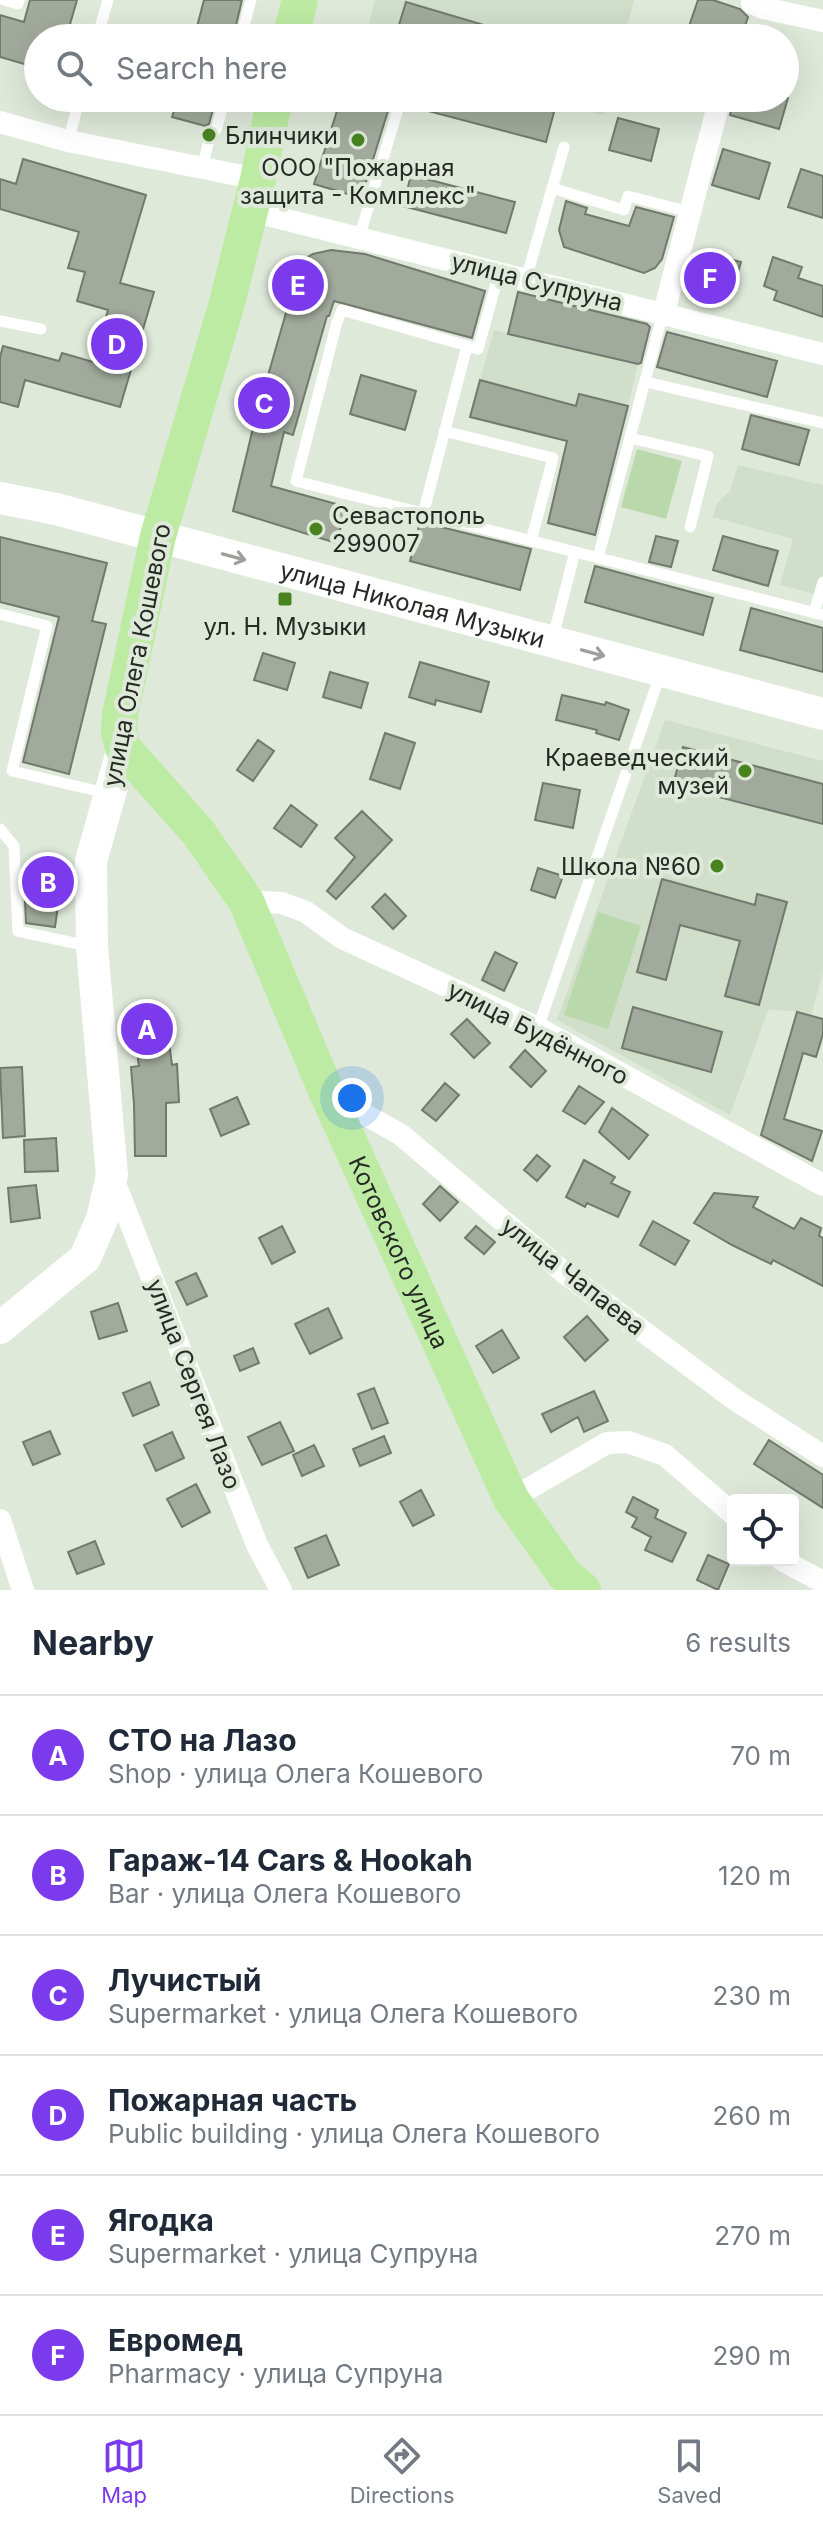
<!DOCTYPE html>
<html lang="en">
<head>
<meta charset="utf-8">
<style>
	body { margin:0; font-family:Inter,sans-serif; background:#f2f2f3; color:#1f2937 }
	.controls { position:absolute; right:24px; bottom:24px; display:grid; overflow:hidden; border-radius:8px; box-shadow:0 8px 32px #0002 }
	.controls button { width:72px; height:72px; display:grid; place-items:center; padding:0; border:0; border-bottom:2px solid #e0e1e3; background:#fff; color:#1f2937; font:40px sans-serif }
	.you { position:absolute; left:352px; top:1098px; width:28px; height:28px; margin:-20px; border:6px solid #fff; border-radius:50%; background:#1a73e8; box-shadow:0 0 0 12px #1a73e833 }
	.badge { display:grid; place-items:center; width:52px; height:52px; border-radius:50%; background:#7c3aed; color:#fff; font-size:26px; font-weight:700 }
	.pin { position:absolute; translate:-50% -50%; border:4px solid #fff; box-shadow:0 2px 8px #0006 }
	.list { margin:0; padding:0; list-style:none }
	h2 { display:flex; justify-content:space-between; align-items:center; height:104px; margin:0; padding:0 32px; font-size:34px }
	h2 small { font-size:26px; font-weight:400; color:#747a83 }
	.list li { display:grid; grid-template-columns:52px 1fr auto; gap:24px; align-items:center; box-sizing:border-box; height:120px; padding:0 32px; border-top:2px solid #e0e1e3 }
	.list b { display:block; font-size:30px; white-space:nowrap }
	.list p { margin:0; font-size:26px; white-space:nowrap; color:#747a83 }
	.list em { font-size:26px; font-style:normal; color:#747a83 }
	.icon { flex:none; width:44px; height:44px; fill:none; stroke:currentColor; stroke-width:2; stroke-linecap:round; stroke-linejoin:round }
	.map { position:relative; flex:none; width:823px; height:1590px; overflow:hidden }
	.search { position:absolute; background:#fff; box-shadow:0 8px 32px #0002; left:24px; right:24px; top:24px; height:88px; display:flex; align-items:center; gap:20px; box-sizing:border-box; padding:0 28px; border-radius:44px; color:#747a83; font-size:30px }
	.sheet { height:824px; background:#fff }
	nav { display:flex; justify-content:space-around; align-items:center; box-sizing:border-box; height:112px; border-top:2px solid #e0e1e3; background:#fff; font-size:22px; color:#747a83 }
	nav a { display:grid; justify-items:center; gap:4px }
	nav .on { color:#7c3aed }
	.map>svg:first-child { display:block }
	.built { fill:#d0deca }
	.green { fill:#b9d8ab }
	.building { fill:#a1aa9c; stroke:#717a6d; stroke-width:2 }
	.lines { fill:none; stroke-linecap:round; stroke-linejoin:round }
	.lane { stroke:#fff; stroke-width:11 }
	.street { stroke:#fff; stroke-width:22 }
	.secondary { stroke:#fff; stroke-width:32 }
	.primary { stroke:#bdeba3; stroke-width:36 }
	.oneway { stroke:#9d9f9d }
	.poi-dot { fill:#488320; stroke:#dfe9da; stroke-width:3 }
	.labels { text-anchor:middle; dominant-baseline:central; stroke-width:8; stroke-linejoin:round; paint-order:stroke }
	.poi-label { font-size:24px; fill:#262a25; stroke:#dfe9da; text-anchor:start }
	.street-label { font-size:24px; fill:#262a25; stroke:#dfe9da }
</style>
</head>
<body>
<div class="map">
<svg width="823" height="1590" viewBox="0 0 823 1590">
	<rect width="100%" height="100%" fill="#dfe9da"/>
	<!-- built -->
	<path class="built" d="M375,0H634L624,38H365Z
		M540,98H608L603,115Z
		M518,291L648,322L628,406L579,394L568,440L470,417L494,330L508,333Z
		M738,465L823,485V596L780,585L793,539L713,517L717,503L730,491Z
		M665,720L823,761V972L811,1016L795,1011L768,1010L730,1115L557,1020Z"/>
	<!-- green -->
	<path class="green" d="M637,449L682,461L666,519L621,507Z
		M598,912L641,926L608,1029L564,1015Z"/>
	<!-- building -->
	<path class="building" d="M30,0H77L66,38H38V68L0,57V15L24,22Z
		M204,0H242L233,38H194Z
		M698,0H713L740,9L748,17L741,38H685Z
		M406,2L514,34L513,38H395Z
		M178,98H216L209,124L205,126L172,117Z
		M341,98H392L361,198L314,184Z
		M401,98H499L554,112L546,142L405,105Z
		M734,98H788L779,129L730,115Z
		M618,118L659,129L651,161L609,150Z
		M723,149L770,163L759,199L712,185Z
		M23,159L146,195L120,283L154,292L120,407L25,380L18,407L0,402V357L3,346L59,361L62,353L93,362L108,310L77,301L85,272L68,268L79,232L0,209V179L16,184Z
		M801,169L823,176V218L788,207Z
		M411,175L515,202L506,233L403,206Z
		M566,201L587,208L585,214L629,226L636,207L674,217L662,259L655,268L644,273L564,247L559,230Z
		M331,250L365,254L485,291L472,338L334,301L329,316H327L293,435L284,432L271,486L347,507L336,543L233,511L254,424L301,261L313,254Z
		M705,253L741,262L731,294L697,286Z
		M773,257L802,267L798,278L823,286V317L774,300L777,291L764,286Z
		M518,292L647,324L650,327L641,363L638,364L508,334Z
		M667,332L777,361L767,397L657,367Z
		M361,375L416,391L405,430L350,414Z
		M480,380L576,406L579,394L628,406L595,535L548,523L567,441L470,417Z
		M751,415L809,430L799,465L742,449Z
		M420,522L531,549L520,590L410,561Z
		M656,536L678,541L671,567L649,562Z
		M723,536L778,551L768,586L713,570Z
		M0,537L107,563L92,621L106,624L69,774L23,762L59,617L0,602Z
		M595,566L713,598L703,635L585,602Z
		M751,608L823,628V672L740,650Z
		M263,653L295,663L287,690L254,680Z
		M420,662L489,682L481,712L436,700L435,705L409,697Z
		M330,672L368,683L361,708L323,697Z
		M562,695L605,705L606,702L629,710L619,740L596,733L597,730L556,720Z
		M385,733L415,743L400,789L370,779Z
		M258,740L274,751L253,781L237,770Z
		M683,747L823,784V824L673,785Z
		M543,783L580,790L573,828L535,820Z
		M291,805L317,825L301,847L274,828Z
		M362,811L392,840L336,899L327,891L355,857L335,838Z
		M30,866L63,871L55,927L26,923L25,901Z
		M538,868L563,876L555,898L531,890Z
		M662,879L755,905L757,894L787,902L759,1005L725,996L740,941L680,925L666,980L637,972Z
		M385,894L406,916L393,929L372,907Z
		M495,952L517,963L504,991L482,980Z
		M633,1007L722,1032L711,1072L622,1048Z
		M797,1012L823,1019V1034L816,1057L803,1053L784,1119L822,1131L812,1161L761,1135Z
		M467,1019L490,1043L474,1058L451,1034Z
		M166,1020L172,1065L177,1064L179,1102L166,1103V1156H135L134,1104L131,1067L139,1066L133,1024Z
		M525,1050L546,1071L531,1087L510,1067Z
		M22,1067L25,1136L3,1138L0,1068Z
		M445,1083L459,1095L436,1121L422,1110Z
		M579,1086L604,1102L585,1124L563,1111Z
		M237,1097L249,1124L221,1136L210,1109Z
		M612,1108L648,1135L629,1159L599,1132Z
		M56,1138L58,1171L25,1172L24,1140Z
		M537,1155L550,1166L537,1181L524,1170Z
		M584,1160L615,1177L611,1183L630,1192L618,1217L587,1203L585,1207L566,1197Z
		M36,1185L40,1218L11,1222L8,1188Z
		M440,1186L458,1202L440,1221L423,1204Z
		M714,1193L758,1197L753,1207L794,1229L801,1218L821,1228L819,1236L823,1238V1286L773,1260L771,1264L732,1245L694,1223Z
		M653,1221L689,1241L675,1265L640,1245Z
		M282,1226L295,1252L272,1264L259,1238Z
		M476,1226L495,1242L484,1254L465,1238Z
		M196,1273L207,1296L187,1305L176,1282Z
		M118,1303L127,1331L99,1339L91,1312Z
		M328,1308L342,1338L310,1354L295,1324Z
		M587,1316L608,1340L585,1361L564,1337Z
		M502,1330L519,1358L493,1373L476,1346Z
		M253,1348L259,1363L240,1371L234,1356Z
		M150,1382L159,1405L133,1416L123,1393Z
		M374,1388L388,1423L372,1429L358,1394Z
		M594,1391L608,1421L584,1432L578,1417L551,1432L542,1414Z
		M280,1422L294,1451L262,1465L248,1437Z
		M50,1431L60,1454L33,1465L23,1442Z
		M172,1432L184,1458L156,1471L144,1445Z
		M384,1436L391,1453L360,1466L353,1449Z
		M769,1440L823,1475V1508L754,1464Z
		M314,1445L324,1466L302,1476L293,1455Z
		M196,1484L210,1512L182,1527L167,1499Z
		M421,1490L434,1515L413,1526L400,1502Z
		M633,1497L658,1510L655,1518L686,1533L672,1562L645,1550L651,1537L632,1527L637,1518L626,1512Z
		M326,1535L339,1565L308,1578L295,1548Z
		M95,1541L104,1564L77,1574L68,1552Z
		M708,1555L729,1564L718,1590L697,1580Z"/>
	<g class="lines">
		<!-- lane -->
		<path class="lane" d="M4,0L18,4L19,0
			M97,38L108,0
			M241,38L251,0
			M68,141L80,98
			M202,168L211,132L216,130L225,98
			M552,188L624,210L628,196L690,212
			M359,238L398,109
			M499,273L478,349L342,310L337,322L296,481L823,615
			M526,279L564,147
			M0,321L41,329
			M646,382L823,423
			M444,431L553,458L531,541
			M630,438L708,456L690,527
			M423,514L467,346
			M598,558L663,313
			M814,613L823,582
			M0,614L47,626L12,771L106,793
			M552,641L575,552
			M0,829L14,846L18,931L88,946
			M538,1028L661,672"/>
		<!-- street -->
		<path class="street" d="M752,3L763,8L823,21
			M0,122L68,141L258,179
			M251,211L823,354
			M664,312L720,98
			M246,901L282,903L306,912L342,938L538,1028L823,1185
			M328,1094L400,1134L566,1274L734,1399L823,1456
			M112,1176L257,1545L281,1590
			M511,1499L607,1443L628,1442L665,1455L733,1514
			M0,1520L23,1590
			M782,1560L823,1582"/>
		<!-- secondary -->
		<g class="secondary">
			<path id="s1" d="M0,498L56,509L823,714"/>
			<path d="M0,1328L85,1258L102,1219L112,1175L92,947L91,861L123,748"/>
		</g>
		<!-- primary -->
		<g class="primary">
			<path d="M290,38L300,0"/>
			<path id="s2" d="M275,98L258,179L227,303L158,536L120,715L119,732L123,748L198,832L246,901L327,1093L511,1499L565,1575L583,1590"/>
		</g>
	</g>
	<!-- one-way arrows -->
	<defs><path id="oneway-shaft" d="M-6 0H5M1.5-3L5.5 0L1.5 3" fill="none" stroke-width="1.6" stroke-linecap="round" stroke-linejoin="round" transform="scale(2)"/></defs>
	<g class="oneway">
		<use href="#oneway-shaft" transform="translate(234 557) rotate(15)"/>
		<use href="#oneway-shaft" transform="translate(593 653) rotate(15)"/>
	</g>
	<!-- markers -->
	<g class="poi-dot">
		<circle cx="209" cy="135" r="8"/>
		<circle cx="358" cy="140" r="8"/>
		<circle cx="316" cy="529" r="8"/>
		<rect x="277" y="591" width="16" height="16" rx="4"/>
		<circle cx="745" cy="771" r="8"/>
		<circle cx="717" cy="866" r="8"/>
	</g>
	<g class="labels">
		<!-- poi labels -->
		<g class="poi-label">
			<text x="225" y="135">Блинчики</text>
			<text x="358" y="167" text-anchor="middle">ООО "Пожарная<tspan x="358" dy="28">защита - Комплекс"</tspan></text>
			<text x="332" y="515">Севастополь<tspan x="332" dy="28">299007</tspan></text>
			<text x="285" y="626" text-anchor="middle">ул. Н. Музыки</text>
			<text x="729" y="757" text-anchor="end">Краеведческий<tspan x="729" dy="28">музей</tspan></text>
			<text x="701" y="866" text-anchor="end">Школа №60</text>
		</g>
		<!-- street labels -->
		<g class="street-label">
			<text transform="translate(537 282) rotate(14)">улица Супруна</text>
			<text stroke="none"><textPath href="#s1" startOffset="426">улица Николая Музыки</textPath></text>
			<text transform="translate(137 655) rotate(-79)">улица Олега Кошевого</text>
			<text transform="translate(538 1033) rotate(27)">улица Будённого</text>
			<text stroke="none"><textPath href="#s2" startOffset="1250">Котовского улица</textPath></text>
			<text transform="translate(573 1276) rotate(38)">улица Чапаева</text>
			<text transform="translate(194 1384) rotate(69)">улица Сергея Лазо</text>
		</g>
	</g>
</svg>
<div class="controls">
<button><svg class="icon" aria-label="locate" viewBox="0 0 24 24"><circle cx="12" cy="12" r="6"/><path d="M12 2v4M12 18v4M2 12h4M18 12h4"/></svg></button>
</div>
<div class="you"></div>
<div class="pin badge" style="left:147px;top:1029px">A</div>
<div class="pin badge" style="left:48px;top:882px">B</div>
<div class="pin badge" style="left:264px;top:403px">C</div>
<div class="pin badge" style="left:117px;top:344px">D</div>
<div class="pin badge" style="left:298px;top:285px">E</div>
<div class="pin badge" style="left:710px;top:278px">F</div>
<div class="search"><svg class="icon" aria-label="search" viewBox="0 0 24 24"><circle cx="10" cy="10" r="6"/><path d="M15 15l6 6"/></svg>Search here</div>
</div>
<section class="sheet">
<h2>Nearby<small>6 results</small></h2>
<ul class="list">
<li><span class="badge">A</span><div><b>СТО на Лазо</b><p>Shop · улица Олега Кошевого</p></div><em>70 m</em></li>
<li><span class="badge">B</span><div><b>Гараж-14 Cars &amp; Hookah</b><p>Bar · улица Олега Кошевого</p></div><em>120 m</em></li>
<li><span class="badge">C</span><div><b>Лучистый</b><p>Supermarket · улица Олега Кошевого</p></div><em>230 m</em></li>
<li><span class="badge">D</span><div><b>Пожарная часть</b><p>Public building · улица Олега Кошевого</p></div><em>260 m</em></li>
<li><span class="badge">E</span><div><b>Ягодка</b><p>Supermarket · улица Супруна</p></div><em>270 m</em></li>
<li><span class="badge">F</span><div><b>Евромед</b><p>Pharmacy · улица Супруна</p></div><em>290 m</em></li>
</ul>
</section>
<nav>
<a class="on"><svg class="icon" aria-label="map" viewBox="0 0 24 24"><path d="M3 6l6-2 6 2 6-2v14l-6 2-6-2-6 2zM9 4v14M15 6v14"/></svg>Map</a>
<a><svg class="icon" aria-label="directions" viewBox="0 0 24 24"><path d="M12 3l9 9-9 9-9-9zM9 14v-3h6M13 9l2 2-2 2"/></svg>Directions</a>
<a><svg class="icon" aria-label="saved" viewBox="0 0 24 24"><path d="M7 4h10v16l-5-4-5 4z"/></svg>Saved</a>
</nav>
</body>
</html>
